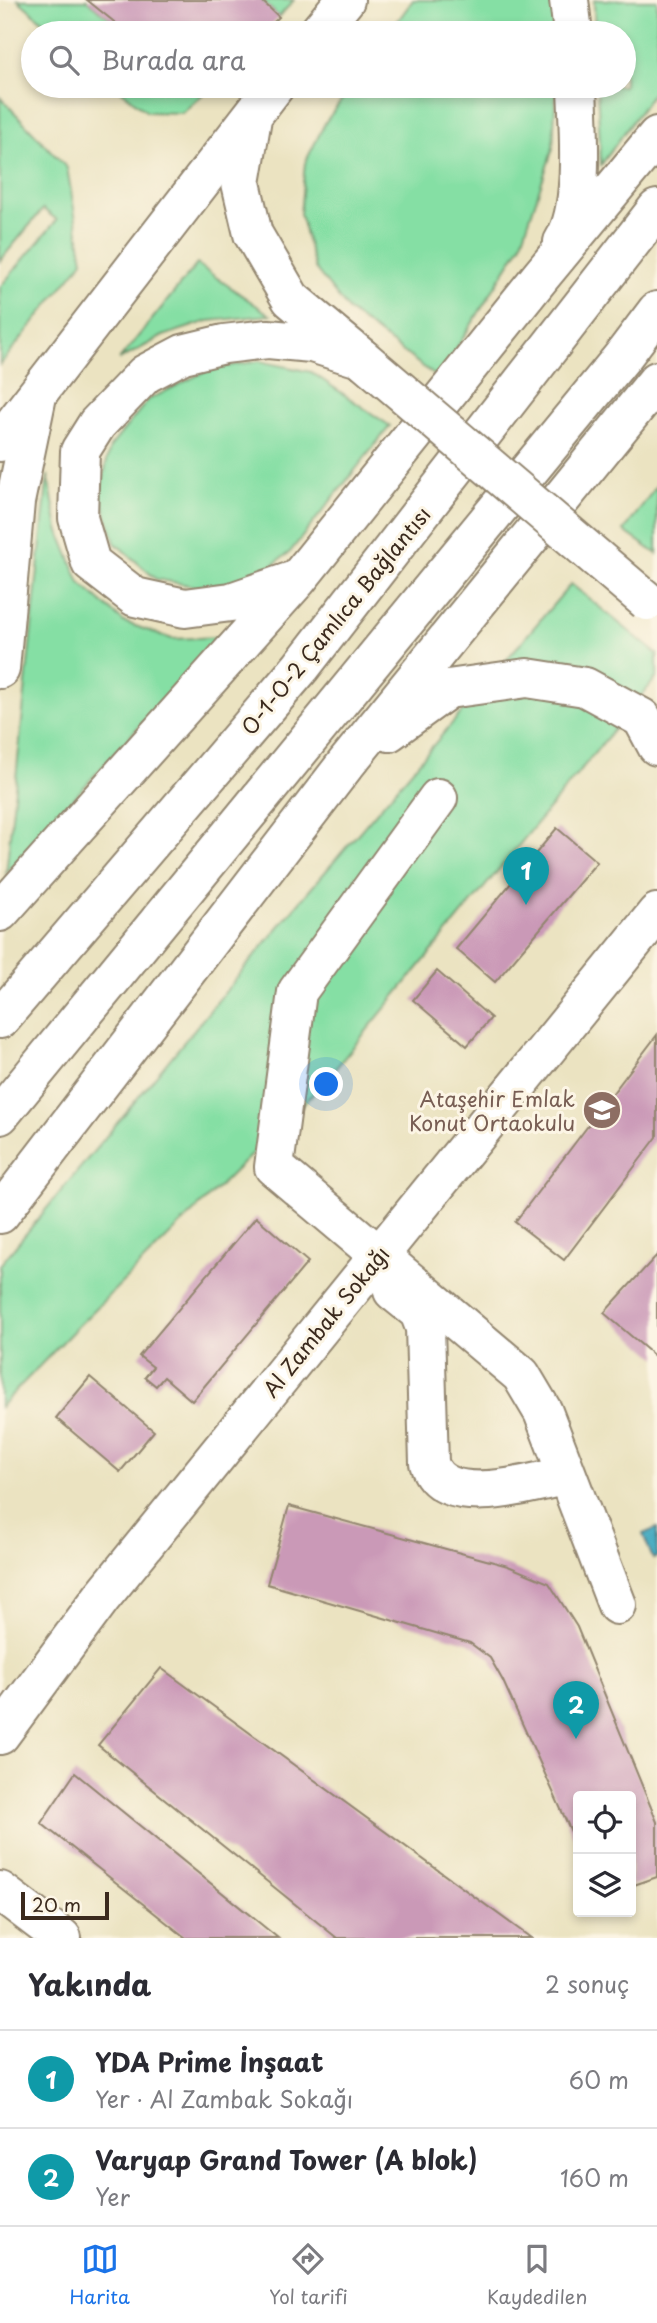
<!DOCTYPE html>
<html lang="tr">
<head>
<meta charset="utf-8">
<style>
	body { margin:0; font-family:"Playpen Sans",sans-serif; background:#f7f7f7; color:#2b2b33 }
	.controls { position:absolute; right:21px; bottom:21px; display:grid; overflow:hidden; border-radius:7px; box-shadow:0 4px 10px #0003 }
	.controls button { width:63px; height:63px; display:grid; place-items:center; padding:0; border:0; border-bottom:2px solid #e1e1e2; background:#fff; color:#2b2b33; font:35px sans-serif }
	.scale { position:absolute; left:21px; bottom:18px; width:88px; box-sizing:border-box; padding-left:7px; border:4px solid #3b2a1e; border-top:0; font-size:19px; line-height:24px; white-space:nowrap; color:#3b2a1e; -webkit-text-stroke:5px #fcf5e5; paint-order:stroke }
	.you { position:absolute; left:327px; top:1085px; width:24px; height:24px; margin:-18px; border:5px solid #fff; border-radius:50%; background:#1a73e8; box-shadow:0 0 0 10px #1a73e833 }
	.badge { display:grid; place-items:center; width:46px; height:46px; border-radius:50%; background:#1a73e8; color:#fff; font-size:23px; font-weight:700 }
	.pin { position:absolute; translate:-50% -58px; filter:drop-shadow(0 2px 4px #0008) }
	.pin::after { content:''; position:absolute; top:37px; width:24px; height:21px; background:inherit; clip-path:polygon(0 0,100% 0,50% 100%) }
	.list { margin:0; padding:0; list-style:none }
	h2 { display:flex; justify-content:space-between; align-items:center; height:91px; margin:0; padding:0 28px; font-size:30px }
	h2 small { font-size:23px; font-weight:400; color:#7c7c81 }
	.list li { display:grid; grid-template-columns:46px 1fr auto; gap:21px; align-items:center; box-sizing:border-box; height:98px; padding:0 28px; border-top:2px solid #e1e1e2 }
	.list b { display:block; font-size:26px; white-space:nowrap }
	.list p { margin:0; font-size:23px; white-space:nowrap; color:#7c7c81 }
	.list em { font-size:23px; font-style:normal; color:#7c7c81 }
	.icon { flex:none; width:38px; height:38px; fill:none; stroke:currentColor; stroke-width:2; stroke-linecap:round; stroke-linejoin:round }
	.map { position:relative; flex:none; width:657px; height:1938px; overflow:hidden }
	.search { position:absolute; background:#fff; box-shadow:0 4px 10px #0003; left:21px; right:21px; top:21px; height:77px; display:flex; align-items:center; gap:18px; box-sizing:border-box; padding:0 24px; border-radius:38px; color:#7c7c81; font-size:26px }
	.sheet { height:287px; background:#fff }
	nav { display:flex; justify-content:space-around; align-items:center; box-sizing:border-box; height:98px; border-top:2px solid #e1e1e2; background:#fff; font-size:19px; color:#7c7c81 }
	nav a { display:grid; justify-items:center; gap:4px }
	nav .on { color:#1a73e8 }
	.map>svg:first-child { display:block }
	.green { fill:#85dfa4; stroke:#608461; stroke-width:2 }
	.water { fill:#3fa8bf; stroke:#3d696e; stroke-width:2 }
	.building { fill:#ca99b7 }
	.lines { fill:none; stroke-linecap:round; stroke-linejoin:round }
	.minor-casing { stroke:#938670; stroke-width:42 }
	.major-casing { stroke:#938670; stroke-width:42 }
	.highway-casing { stroke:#938670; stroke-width:42 }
	.minor { stroke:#fff; stroke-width:38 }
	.major { stroke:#fff; stroke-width:38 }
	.highway { stroke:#fff; stroke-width:38 }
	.major-bridge-casing { stroke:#938670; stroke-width:42; stroke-linecap:butt }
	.major-bridge { stroke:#fff; stroke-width:38 }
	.labels { text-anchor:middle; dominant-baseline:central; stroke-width:6; stroke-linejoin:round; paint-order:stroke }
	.street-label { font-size:21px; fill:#3b2a1e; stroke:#fcf5e5 }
	.education-label { font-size:21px; fill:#785e54; stroke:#fcf5e5; text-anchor:end }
</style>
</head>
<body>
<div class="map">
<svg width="657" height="1938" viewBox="0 0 657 1938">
	<rect width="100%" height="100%" fill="#fcf5e5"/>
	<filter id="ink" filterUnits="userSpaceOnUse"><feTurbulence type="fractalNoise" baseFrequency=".0143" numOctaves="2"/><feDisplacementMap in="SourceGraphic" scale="14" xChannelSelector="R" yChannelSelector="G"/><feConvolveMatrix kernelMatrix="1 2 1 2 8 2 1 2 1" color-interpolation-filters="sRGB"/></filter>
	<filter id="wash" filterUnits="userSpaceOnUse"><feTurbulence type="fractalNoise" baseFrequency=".00686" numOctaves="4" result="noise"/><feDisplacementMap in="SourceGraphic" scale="28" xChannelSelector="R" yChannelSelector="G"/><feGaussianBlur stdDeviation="1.57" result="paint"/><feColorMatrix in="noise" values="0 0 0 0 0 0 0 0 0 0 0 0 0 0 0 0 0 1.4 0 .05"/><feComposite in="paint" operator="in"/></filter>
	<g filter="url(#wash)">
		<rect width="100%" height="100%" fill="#ebe3c1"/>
		<!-- green -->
		<path class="green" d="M18,0H87L128,33H56Z
			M261,0H294L279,17Z
			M413,0H556L557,33H389Z
			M594,0H657V87L601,165L597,86H624V33H595Z
			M116,86H193L203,94L182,113L147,112Z
			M352,86H556L553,148L521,245L438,378L349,311L315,268L300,214L305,163L325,123Z
			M0,97L67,168L83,261L0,365V287L57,220L43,209L0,261Z
			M197,264L270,315L208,321L163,336L119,360Z
			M259,361L311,372L390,426L290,552L252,580L199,587L156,579L115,543L100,493L110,447L148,400L210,369Z
			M48,475L58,529L80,583L124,622L172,639L220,637L6,873Z
			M657,485V554L624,531Z
			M571,584L657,654V677L322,1085L78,1326L0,1407V1265L291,912Z"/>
		<!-- water -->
		<path class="water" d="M657,1528V1557L653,1559L643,1534Z"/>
		<g id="blocks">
			<!-- building -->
			<path class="building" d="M87,0H261L279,17L263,33H128Z
				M193,86H211L203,94Z
				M557,828L597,862L495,982L456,949Z
				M437,971L491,1018L467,1046L413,1000Z
				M657,1035V1137L564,1260L515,1222Z
				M256,1217L308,1262L192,1401L164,1377L156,1386L145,1377L153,1367L139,1356Z
				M657,1255V1358L604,1313Z
				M90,1377L154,1431L120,1472L56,1418Z
				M289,1506L508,1566L549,1583L577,1627L657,1822V1877L631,1886V1796H578V1847L503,1681L490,1658L470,1643L267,1584Z
				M161,1668L531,1938H337L98,1745Z
				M75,1773L278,1938H186L41,1823Z"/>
		</g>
	</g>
	<g filter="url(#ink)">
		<use href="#blocks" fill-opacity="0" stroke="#938670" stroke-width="2"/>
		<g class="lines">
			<!-- minor casing -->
			<g class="minor-casing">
				<path id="minor" d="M438,798L297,992L274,1167L521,1375L543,1412L617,1605
					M393,1291L419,1312L425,1328L429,1463C442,1511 533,1483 567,1475
					M0,1735L102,1597L657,913
					M0,1891L62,1938"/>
			</g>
			<!-- major casing -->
			<g class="major-casing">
				<path id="major" d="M318,33L345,0
					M252,118L241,183L253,234L291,299L363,359
					M0,442L275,86"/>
			</g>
			<!-- highway casing -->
			<g class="highway-casing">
				<path id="highway" d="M569,0L573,33
					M563,242C586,207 578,127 577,86
					M295,580L231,602L185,608L135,597L91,563L78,518L80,451L97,424L145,374L183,354L224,344L268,339L312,343L363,359
					M0,669L15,502L37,396
					M389,732L448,689L527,678L585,687L642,718L657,746
					M0,912L297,580L541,276L657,136
					M0,1019L301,667L657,209
					M0,1115L623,356L657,311
					M0,1214L345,765L657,381"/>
			</g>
			<!-- minor -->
			<use href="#minor" class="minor"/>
			<!-- major -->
			<use href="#major" class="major"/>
			<!-- highway -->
			<use href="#highway" class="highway"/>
			<!-- major-bridge casing -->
			<g class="major-bridge-casing">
				<path id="major-bridge" d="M363,359L647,601"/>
			</g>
			<!-- major-bridge -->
			<use href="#major-bridge" class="major-bridge"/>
		</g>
	</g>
	<!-- icons -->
	<defs>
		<g id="school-disc" transform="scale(2.0125)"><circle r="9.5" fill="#8d6e63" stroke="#fcf5e5"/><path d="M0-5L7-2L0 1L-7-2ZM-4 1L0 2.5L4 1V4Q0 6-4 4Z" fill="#fff"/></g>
	</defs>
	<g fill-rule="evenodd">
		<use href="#school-disc" x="602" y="1110"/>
	</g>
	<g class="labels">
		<!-- street labels -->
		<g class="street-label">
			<text transform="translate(335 620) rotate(-51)">O-1-O-2 Çamlıca Bağlantısı</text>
			<text transform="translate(325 1321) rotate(-51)">Al Zambak Sokağı</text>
		</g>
		<!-- education labels -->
		<g class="education-label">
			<text x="575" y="1098">Ataşehir Emlak<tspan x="575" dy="24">Konut Ortaokulu</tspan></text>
		</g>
	</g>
</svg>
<div class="controls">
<button><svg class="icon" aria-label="locate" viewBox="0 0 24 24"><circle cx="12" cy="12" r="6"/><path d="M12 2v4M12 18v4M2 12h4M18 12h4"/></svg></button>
<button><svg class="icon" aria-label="layers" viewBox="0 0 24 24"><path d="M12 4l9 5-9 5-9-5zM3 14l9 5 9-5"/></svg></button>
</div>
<div class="scale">20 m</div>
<div class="you"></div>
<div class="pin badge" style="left:526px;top:905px;background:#0f9aa8">1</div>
<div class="pin badge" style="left:576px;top:1739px;background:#0f9aa8">2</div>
<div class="search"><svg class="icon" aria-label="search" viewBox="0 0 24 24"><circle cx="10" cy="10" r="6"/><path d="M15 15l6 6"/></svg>Burada ara</div>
</div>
<section class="sheet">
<h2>Yakında<small>2 sonuç</small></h2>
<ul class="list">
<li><span class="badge" style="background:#0f9aa8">1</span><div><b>YDA Prime İnşaat</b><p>Yer · Al Zambak Sokağı</p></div><em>60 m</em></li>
<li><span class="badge" style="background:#0f9aa8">2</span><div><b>Varyap Grand Tower (A blok)</b><p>Yer</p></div><em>160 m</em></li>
</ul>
</section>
<nav>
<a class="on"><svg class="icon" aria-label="map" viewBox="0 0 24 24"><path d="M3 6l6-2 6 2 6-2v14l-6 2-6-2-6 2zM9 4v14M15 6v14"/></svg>Harita</a>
<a><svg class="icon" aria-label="directions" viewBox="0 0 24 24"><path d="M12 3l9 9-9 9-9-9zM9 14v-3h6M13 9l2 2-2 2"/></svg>Yol tarifi</a>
<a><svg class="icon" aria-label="saved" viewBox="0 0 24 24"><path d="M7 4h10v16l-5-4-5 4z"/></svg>Kaydedilen</a>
</nav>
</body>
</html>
